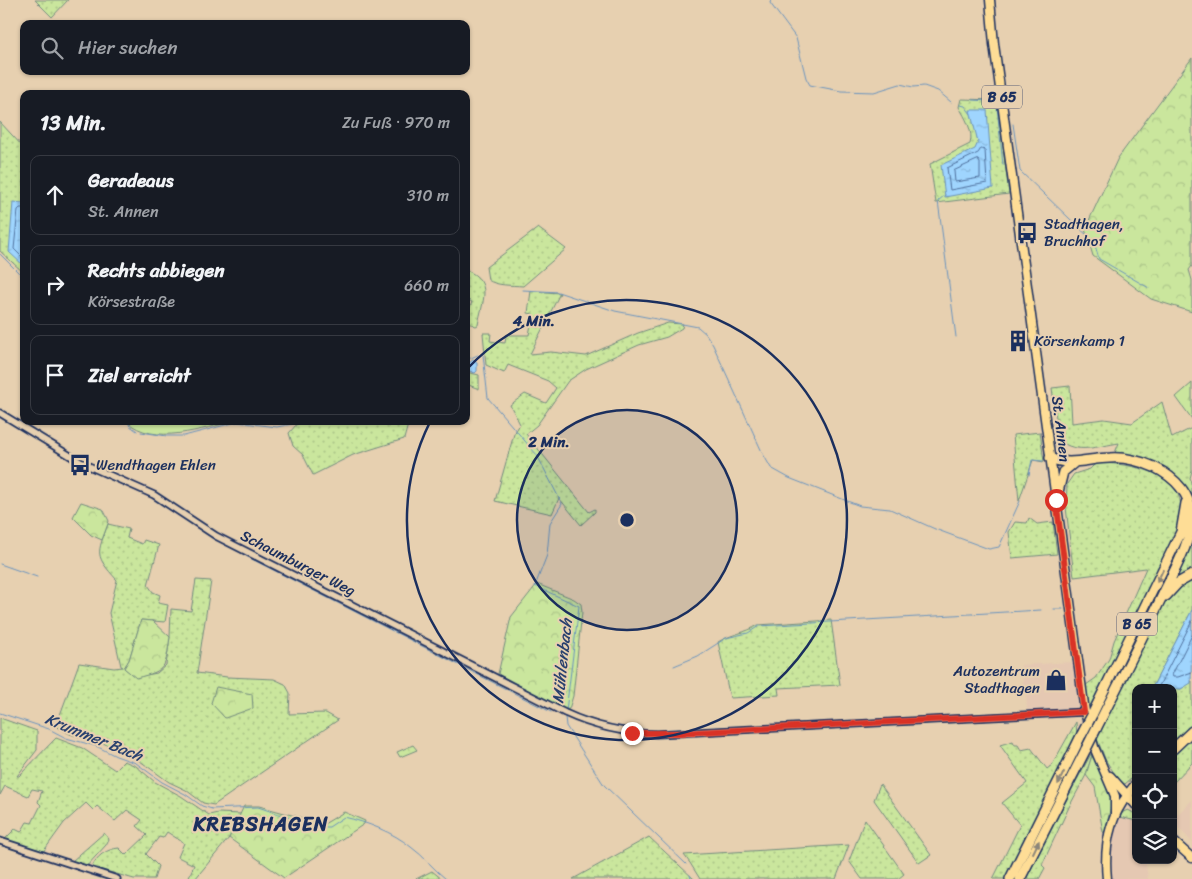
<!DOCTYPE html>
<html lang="de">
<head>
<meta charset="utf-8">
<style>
	body { margin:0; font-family:Sriracha,sans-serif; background:#242831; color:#f1f3f6 }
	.controls { position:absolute; right:15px; bottom:15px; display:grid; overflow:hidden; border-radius:10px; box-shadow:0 1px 4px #0004 }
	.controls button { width:45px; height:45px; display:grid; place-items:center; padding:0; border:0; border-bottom:1px solid #363941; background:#171b24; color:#f1f3f6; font:25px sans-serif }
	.stop { position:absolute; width:15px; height:15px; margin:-11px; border:4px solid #d93025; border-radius:50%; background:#fff }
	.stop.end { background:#d93025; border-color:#fff; box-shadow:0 1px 5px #0008 }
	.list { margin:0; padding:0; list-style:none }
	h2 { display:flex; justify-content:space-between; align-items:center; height:65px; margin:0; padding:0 20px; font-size:21px }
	h2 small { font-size:16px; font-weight:400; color:#9ea1a6 }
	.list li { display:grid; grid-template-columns:32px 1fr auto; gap:15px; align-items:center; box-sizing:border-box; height:80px; margin:0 10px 10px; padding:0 10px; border:1px solid #363941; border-radius:10px }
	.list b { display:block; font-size:19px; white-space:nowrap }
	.list p { margin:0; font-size:16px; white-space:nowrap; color:#9ea1a6 }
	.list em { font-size:16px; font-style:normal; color:#9ea1a6 }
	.icon { flex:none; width:28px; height:28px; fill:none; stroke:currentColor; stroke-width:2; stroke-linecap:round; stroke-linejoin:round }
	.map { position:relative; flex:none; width:1192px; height:879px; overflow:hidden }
	.search { position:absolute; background:#171b24; box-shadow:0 1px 4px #0004; left:20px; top:20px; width:450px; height:55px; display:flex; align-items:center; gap:12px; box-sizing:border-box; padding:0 18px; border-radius:10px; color:#9ea1a6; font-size:19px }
	.panel { position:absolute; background:#171b24; box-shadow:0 1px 4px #0004; left:20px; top:90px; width:450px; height:335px; border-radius:10px }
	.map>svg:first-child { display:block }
	.built { fill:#e5c8b2 }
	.grass { fill:url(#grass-dots); stroke:#728a7e }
	.forest { fill:url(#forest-crowns); stroke:#728a7e }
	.pitch { fill:#cae69d; stroke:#728a7e }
	.water { fill:url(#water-ripples); stroke:#6a93be }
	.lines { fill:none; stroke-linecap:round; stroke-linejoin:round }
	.shore { stroke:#50719e; stroke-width:1 }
	.stream { stroke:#6a93be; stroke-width:1 }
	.minor-casing { stroke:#1b2f5e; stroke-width:9 }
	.major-casing { stroke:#1b2f5e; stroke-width:11 }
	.highway-casing { stroke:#1b2f5e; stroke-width:12 }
	.minor { stroke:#e7d0b0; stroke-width:5.5 }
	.major { stroke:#fedd96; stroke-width:8 }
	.highway { stroke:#fedd96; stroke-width:9 }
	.highway-bridge-casing { stroke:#1b2f5e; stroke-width:12; stroke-linecap:butt }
	.highway-bridge { stroke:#fedd96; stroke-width:9 }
	.oneway { fill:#8c867a }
	.route { stroke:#d93025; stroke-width:6 }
	.ring { fill:none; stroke:#1b2f5e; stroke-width:2.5 }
	.labels { text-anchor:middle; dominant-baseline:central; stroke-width:4; stroke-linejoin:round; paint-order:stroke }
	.shield { fill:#e7d0b0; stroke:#585f77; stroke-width:1 }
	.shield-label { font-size:14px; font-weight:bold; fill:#1b2f5e }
	.poi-label { font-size:15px; fill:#1b2f5e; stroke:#e7d0b0; text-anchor:start }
	.street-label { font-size:15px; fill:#1b2f5e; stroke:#e7d0b0 }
	.water-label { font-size:16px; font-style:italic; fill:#28406e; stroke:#e7d0b0 }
	.district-label { font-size:20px; font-weight:bold; letter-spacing:1px; fill:#1b2f5e; stroke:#e7d0b0 }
	.centre { fill:#1b2f5e; stroke:#e7d0b0; stroke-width:2.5 }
	.ring-label { font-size:15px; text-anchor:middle; font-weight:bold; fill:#1b2f5e; stroke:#e7d0b0; stroke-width:4; stroke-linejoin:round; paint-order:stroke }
</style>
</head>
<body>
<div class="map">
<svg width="1192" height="879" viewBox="0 0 1192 879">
	<defs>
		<pattern id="grass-dots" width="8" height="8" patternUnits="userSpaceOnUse" patternTransform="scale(1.25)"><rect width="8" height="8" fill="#cae69d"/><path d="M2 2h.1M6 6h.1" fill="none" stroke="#adc68a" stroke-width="1.8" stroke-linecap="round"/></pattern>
		<pattern id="forest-crowns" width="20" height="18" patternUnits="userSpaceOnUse" patternTransform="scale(1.25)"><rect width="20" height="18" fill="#cae69d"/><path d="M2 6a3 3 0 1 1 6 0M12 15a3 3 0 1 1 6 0" fill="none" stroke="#adc68a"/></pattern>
		<pattern id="water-ripples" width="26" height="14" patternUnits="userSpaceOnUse" patternTransform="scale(1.25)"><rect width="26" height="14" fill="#9fd5fe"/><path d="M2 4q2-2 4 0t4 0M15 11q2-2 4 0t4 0" fill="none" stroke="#88b7dc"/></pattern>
	</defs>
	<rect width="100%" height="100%" fill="#e7d0b0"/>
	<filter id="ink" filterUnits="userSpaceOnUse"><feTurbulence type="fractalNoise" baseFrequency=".02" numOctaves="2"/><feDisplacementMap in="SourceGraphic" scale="10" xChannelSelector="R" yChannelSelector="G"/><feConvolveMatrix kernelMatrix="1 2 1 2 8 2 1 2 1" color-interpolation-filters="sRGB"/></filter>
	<g filter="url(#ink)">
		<!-- built -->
		<path class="built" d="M1073,662L1079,707L1077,709L1027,712L1026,691H1024L1021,665Z
			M1192,800V842L1175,824L1173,819Z
			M1120,817L1136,821V860H1150L1146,864L1148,879H1110L1109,853L1113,835Z"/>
		<!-- grass -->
		<path class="grass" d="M35,0H68L52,17Z
			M961,99L997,100L1009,194L936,203L930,164L970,144C974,132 965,117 959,107Z
			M0,122L24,148V273L0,251Z
			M538,228L566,249L523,286C511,285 497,286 488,280L486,267Z
			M466,270C494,282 482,301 478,325L476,326L466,322V317L472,302L466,299Z
			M531,291L560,293L530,354L551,352L586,356L638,333L668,323L683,324L682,328L667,337L639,345L586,369L568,381L537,425L526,434L589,512L595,509V512L581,525L559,498L552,514L495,501L514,434L520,424L510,405L525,394L546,403L556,388L548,381L508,365L504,373L486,365L483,333H491L490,341L505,343L506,335H529L533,314L528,313Z
			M466,372L479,375V389L466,384Z
			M1070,386L1072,423L1104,419L1132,423L1162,402L1172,438L1192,428V471L1190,478L1192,482V500C1178,465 1146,463 1114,455L1119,443C1099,446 1076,455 1059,440L1052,388Z
			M309,421H409L404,439L353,455L313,475L303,455L293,446L289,433L297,424Z
			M1040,432L1044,462L1033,460L1019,501L1013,435Z
			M1096,463C1123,463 1177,469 1181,505C1184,529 1157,573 1146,596C1127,633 1108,670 1089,708L1086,685L1096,678L1109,659L1114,641L1146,568L1074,577L1066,507L1067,484L1074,474L1090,469Z
			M1029,518L1037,524L1053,522L1057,554L1012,558L1009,532L1015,522L1027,523Z
			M108,524L129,529L127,538L142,544L144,540L159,545L148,585L153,592L160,595L158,603L168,605L165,622L141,620L129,660L124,668L136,677L157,673L166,665L170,637L171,609L191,611L196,580L211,581L197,673L227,677L274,679L285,684L290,693L289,714L326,713L338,720L214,805L203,803L186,790L169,782L140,761L103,743L70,734L56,726L79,663L114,668L123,667L121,666L109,613L117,580C94,555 97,554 108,524Z
			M1192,539V571L1175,580L1174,579Z
			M1192,577V610L1153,686V688H1136V783L1131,779L1125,784L1121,783L1106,761L1097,739L1163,605L1169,596Z
			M831,620L840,685L778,688L779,695L730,698L718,642C731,634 746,633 758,625Z
			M1192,681V763L1173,783V688L1181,689Z
			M0,718L37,731V750L17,776H19L56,738L82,748L115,770L124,761L136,766L155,782L181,796L209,815L218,813L241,814L229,838L195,879H188L194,865L178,857L184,843L167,832L163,838L159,837L146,854L158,866L154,879H134L92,867C96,856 107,849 119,848L126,855L147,835L137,826L142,820L127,810L115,821L97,806L93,810L86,803L64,823L43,852L5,839L15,829L21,832L27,822L32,823L41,805L38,802L42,791L32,789L28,796L5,786L0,795Z
			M1076,722L1077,736L1006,879H993L1020,825L1002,803L1027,783L1000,745L1013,741L1015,745H1018L1021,750L1031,748L1047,769L1052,765Z
			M1091,754L1092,755L1086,775L1069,807L1042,865L1045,868L1039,879H1026L1073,787Z
			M880,784L931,855L919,863L874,800Z
			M1128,810L1136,814V821L1120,817L1123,812Z
			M865,819L904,874L898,879H862L849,861Z
			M104,833L109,839L106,845L86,867L72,861Z
			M649,837L694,879H573Z
			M849,845L836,879H700L690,863L684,855Z
			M432,871L442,879H416Z"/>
		<!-- forest -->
		<path class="forest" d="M1192,58V266L1189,270L1192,280V312L1151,299L1093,256L1085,229L1118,158Z
			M1192,383V419L1176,397Z
			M81,502L103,509L109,521L102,540L91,535L73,517Z
			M537,584L574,599L581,604L582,612L573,696L569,709L565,710L498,674L511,617Z
			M141,620L153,621L170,637C165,668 168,670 136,678L124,668L129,660Z
			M216,687L252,694L253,708L225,718L211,703Z
			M413,745L417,750L400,757L397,752Z
			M1092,755L1109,788L1112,801L1105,833L1103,832L1095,787L1086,775Z
			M244,806H259L324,824L344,812L365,821L364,824L284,878L229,838Z"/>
		<!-- pitch -->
		<path class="pitch" d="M126,421H236C202,428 155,447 126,421Z"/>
		<!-- water -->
		<path class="water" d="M970,110H987L993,188L945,197L941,165L975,149L978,142Z
			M13,202L24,203V266L9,252Z
			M474,359L477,362V371L475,373L467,370V365Z
			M1192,610L1191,683L1181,689L1153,688V686Z"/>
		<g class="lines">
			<!-- shore -->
			<path class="shore" d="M981,149L985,150L987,183L950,190L947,168L978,153Z
				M978,160L980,163V178L955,182L954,171Z
				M24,208H20L18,210L14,249L24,259
				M1192,635L1172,675L1173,677H1178L1192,672
				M1158,688L1192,621"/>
			<!-- stream -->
			<path class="stream" d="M771,0L770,3L796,38L806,78L810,85L841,91L874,92L900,84L913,87L924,86L938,91L951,102
				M973,100L987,101L997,107L1003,165
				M960,105L965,106L971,114
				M1013,124L1020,171L1094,242L1099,259L1149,288
				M945,195L938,201L956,337
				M0,254L24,278
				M523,290L558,292L615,311L698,327L706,334L713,345L763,454L771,468L789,478L860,506L890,509L935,529L989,549L999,547L1020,501
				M483,355L488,398L537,455L562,504L550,523L547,555L535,586L579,606L566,711
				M466,360L478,355
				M130,421L129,425L137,431
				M141,432L167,436H184L237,422L277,427L307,421
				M1029,475L1032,460L1043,461
				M246,556L551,712
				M0,564L37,577
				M1054,609H1063
				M674,666L698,656L726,638L748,633L759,626L1041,610
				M0,713L49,729L66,738L96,746L116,756L136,763L162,782L185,794L202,806L212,809L258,807L317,827H329L344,817C366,822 393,832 411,847C424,856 433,869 446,879
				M565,717L566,726L604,785L686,864
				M690,875L691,879"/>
			<!-- minor casing -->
			<g class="minor-casing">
				<path id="minor" d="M0,413L82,463L154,495L216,536L565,713C595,727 623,733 657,734L1085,712
					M0,841L117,879"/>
			</g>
			<!-- major casing -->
			<g class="major-casing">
				<path id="major" d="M990,0L994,44L1085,712L1094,747L1115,796V815
					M1110,776L1136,805
					M1173,841L1192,858
					M1107,879C1104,849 1108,820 1127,796"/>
			</g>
			<!-- highway casing -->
			<g class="highway-casing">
				<path id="highway" d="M1050,458C1069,467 1090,458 1110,458C1125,457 1140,461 1154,467C1174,477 1190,493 1192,516C1192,539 1175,569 1165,590C1143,637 1119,683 1096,729
					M1056,500L1063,472L1075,462
					M1166,596L1178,583L1192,575
					M1092,715L1181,532L1186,503
					M1173,749L1192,731
					M1127,796L1136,784
					M1010,879L1082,734
					M1020,879L1086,749"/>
			</g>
			<!-- minor -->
			<use href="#minor" class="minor"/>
			<!-- major -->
			<use href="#major" class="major"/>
			<!-- highway -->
			<use href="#highway" class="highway"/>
			<!-- highway-bridge casing -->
			<g class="highway-bridge-casing">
				<path id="highway-bridge" d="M1082,734L1092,715
					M1086,749L1096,729"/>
			</g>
			<!-- highway-bridge -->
			<use href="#highway-bridge" class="highway-bridge"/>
		</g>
		<!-- one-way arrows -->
		<defs><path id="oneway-solid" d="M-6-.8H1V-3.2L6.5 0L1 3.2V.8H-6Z" transform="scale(1.25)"/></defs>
		<g class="oneway">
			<use href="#oneway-solid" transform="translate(1160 576) rotate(115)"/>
			<use href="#oneway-solid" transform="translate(1061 778) rotate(116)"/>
			<use href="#oneway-solid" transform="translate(1036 847) rotate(-64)"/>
		</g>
	</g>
	<g class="lines" filter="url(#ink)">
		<!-- route -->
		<path class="route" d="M632,733H680L1084,712L1056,500"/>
	</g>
	<!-- distance rings -->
	<circle cx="627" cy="520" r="110" fill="#1b2f5e" fill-opacity=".12"/>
	<g class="ring">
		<circle cx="627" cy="520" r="110"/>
		<path d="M467 369A220 220 0 1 1 430 422"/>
	</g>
	<!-- icons -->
	<defs>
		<g id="bus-bare" transform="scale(1.725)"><path d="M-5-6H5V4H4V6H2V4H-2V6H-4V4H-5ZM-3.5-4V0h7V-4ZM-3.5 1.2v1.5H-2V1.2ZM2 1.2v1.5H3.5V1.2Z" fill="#1b2f5e" stroke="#e7d0b0" stroke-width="2.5" paint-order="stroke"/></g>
		<g id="building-bare" transform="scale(1.725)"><path d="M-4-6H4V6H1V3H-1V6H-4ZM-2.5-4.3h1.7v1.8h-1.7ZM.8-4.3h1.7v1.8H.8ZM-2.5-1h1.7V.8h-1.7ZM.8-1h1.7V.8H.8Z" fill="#1b2f5e" stroke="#e7d0b0" stroke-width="2.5" paint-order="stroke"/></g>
		<g id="shop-bare" transform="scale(1.725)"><path d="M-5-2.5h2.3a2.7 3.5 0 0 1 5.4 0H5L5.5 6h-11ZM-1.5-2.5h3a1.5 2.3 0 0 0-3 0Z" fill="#1b2f5e" stroke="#e7d0b0" stroke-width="2.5" paint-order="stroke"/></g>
	</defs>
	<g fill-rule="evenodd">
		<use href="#bus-bare" x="1027" y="233"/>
		<use href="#building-bare" x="1018" y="341"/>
		<use href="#bus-bare" x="80" y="465"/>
		<use href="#shop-bare" x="1056" y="680"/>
	</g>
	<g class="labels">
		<!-- shield labels -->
		<g class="shield">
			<rect x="982" y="85.5" width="40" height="23" rx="4"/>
			<rect x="1117" y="612.5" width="40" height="23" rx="4"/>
		</g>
		<g class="shield-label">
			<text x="1002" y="97">B 65</text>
			<text x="1137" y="624">B 65</text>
		</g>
		<!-- poi labels -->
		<g class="poi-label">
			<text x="1044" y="224">Stadthagen,<tspan x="1044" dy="17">Bruchhof</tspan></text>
			<text x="1034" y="341">Körsenkamp 1</text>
			<text x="96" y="465">Wendthagen Ehlen</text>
			<text x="1040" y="671" text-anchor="end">Autozentrum<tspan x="1040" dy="17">Stadthagen</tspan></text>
		</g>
		<!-- street labels -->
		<g class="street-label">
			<text transform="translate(1061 429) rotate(83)">St. Annen</text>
			<text transform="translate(298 563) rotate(27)">Schaumburger Weg</text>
		</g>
		<!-- water labels -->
		<g class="water-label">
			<text transform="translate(562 661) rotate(-84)">Mühlenbach</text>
			<text transform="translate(94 737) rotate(22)">Krummer Bach</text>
		</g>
		<!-- district labels -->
		<g class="district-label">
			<text x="261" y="824">KREBSHAGEN</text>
		</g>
	</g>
	<circle cx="627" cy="520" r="8" class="centre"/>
	<g class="ring-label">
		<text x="534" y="326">4 Min.</text>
		<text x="549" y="447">2 Min.</text>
	</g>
</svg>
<div class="controls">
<button>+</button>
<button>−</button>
<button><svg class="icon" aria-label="locate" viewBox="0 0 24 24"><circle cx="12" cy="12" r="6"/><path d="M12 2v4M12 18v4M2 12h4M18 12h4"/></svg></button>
<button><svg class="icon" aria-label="layers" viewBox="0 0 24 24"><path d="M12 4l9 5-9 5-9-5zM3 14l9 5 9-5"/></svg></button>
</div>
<div class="stop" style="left:1056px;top:500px"></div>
<div class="stop end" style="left:632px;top:733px"></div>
<div class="search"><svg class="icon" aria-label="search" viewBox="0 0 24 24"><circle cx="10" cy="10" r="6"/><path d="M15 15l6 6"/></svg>Hier suchen</div>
<section class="panel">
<h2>13 Min.<small>Zu Fuß · 970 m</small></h2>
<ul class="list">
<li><svg class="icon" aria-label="ahead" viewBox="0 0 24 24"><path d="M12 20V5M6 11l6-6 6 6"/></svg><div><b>Geradeaus</b><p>St. Annen</p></div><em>310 m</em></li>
<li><svg class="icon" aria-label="right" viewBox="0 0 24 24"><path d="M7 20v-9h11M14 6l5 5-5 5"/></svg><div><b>Rechts abbiegen</b><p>Körsestraße</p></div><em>660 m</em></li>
<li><svg class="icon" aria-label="arrive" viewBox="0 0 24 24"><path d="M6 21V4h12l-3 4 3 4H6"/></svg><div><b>Ziel erreicht</b></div></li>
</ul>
</section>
</div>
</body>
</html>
